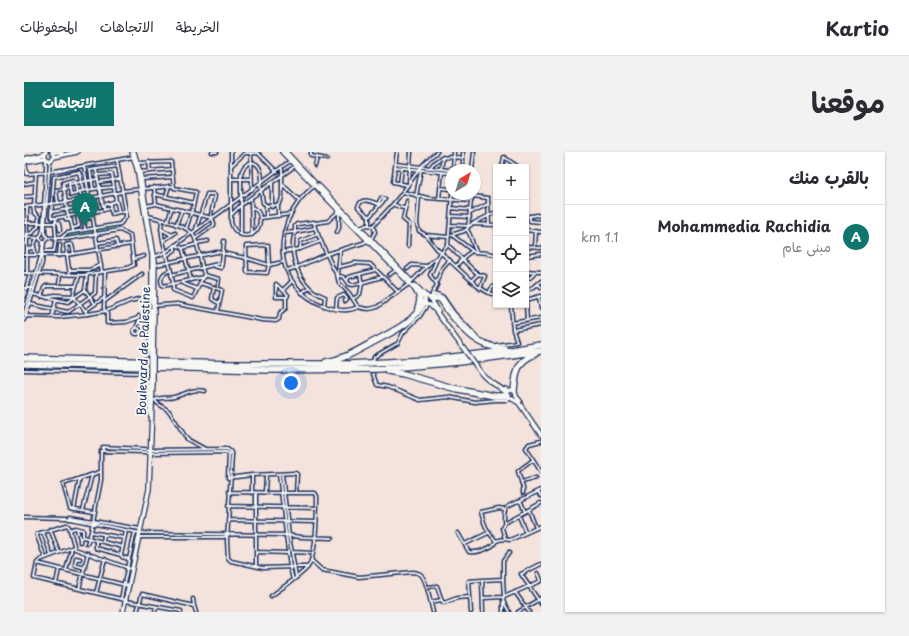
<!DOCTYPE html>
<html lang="ar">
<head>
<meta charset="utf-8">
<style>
	body { margin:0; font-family:"Playpen Sans","Playpen Sans Arabic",sans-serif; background:#f2f2f3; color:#2b2b33; direction:rtl }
	.controls { position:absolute; right:12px; top:12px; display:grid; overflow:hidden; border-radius:0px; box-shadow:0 1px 3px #0004 }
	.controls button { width:36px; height:36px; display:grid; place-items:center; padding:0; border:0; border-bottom:1px solid #e1e1e2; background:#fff; color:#2b2b33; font:20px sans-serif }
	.compass { position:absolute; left:421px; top:12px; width:36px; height:36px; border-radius:50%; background:#fff; box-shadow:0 1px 3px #0004; rotate:38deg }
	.you { position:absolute; left:267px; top:231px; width:14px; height:14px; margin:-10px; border:3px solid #fff; border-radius:50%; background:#1a73e8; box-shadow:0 0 0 6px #1a73e833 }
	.badge { display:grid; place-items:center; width:26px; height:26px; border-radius:50%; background:#0f766e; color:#fff; font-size:13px; font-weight:700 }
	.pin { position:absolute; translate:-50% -33px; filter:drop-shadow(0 1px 2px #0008) }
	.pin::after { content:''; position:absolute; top:21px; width:14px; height:12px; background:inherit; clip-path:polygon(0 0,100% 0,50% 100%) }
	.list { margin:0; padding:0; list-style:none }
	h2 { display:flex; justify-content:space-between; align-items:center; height:52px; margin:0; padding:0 16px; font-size:17px }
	h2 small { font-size:13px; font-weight:400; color:#7c7c81 }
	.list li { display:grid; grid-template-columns:26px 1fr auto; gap:12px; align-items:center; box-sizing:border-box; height:64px; padding:0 16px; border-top:1px solid #e1e1e2 }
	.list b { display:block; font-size:15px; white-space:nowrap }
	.list p { margin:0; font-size:13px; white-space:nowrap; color:#7c7c81 }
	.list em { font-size:13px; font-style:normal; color:#7c7c81 }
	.icon { flex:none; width:22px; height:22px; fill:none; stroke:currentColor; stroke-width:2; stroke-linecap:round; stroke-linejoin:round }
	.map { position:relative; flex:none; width:517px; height:460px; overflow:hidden; direction:ltr; border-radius:0px }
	header { display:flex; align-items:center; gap:24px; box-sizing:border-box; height:56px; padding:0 20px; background:#fff; border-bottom:1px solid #e1e1e2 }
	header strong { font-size:19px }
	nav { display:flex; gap:22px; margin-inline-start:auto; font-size:14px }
	.intro { display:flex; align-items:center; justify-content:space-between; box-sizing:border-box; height:96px; padding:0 24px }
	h1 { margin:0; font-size:28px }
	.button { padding:10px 18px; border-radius:0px; background:#0f766e; color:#fff; font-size:14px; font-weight:700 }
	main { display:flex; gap:24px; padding:0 24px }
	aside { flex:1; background:#fff; border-radius:0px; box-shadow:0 1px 3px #0004 }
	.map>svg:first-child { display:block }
	.green { fill:#b1eaae; stroke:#668c86 }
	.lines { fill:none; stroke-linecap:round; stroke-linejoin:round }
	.street-casing { stroke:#1b2f5e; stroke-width:5 }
	.secondary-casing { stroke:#1b2f5e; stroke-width:6 }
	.highway-casing { stroke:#1b2f5e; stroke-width:8 }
	.street { stroke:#f6f6f2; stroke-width:2 }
	.secondary { stroke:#f6f6f2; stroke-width:3.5 }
	.highway { stroke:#f6f6f2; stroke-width:5.5 }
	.secondary-bridge-casing { stroke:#1b2f5e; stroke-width:6; stroke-linecap:butt }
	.secondary-bridge { stroke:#f6f6f2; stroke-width:3.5 }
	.labels { text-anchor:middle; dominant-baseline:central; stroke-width:4; stroke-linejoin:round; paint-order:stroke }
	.street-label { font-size:12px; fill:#1b2f5e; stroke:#f6f6f2 }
</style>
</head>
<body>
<header>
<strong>Kartio</strong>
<nav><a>الخريطة</a><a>الاتجاهات</a><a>المحفوظات</a></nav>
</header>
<div class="intro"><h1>موقعنا</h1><a class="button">الاتجاهات</a></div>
<main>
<aside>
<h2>بالقرب منك<small></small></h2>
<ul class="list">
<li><span class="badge">A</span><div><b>Mohammedia Rachidia</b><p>مبنى عام</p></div><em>1.1 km</em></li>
</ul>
</aside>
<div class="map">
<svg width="517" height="460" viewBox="0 0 517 460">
	<rect width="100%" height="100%" fill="#f4e3dc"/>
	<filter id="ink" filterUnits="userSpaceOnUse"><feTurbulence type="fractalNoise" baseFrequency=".025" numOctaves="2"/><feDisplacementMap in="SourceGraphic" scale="8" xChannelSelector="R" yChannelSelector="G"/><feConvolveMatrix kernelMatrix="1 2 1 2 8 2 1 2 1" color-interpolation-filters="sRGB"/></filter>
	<g filter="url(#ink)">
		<!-- green -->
		<path class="green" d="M92,73L94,74L95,78L42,88L38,86L42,81Z"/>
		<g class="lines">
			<!-- street casing -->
			<g class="street-casing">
				<path id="street" d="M188,0H193
					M207,0V70C211,89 236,88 236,67C236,61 233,57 227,55
					M287,0V4L293,5L291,14
					M373,0L369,30L383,33
					M227,1L228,38
					M293,5L303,7
					M1,10L3,22L25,20L110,5
					M125,10L126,19
					M114,11L147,10L150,36L172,40L169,55L162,77
					M372,12L425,18
					M208,13L221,1H234L253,20
					M60,14L78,120
					M371,15L425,21
					M478,15L480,5L493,14
					M406,16C415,2 425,5 439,6
					M417,17L419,5
					M72,18L79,54
					M429,18L430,0
					M439,18V1
					M448,18L450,0
					M116,20L148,17
					M427,23L424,20L426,16L429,15L435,18
					M118,27L149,25
					M207,27H227
					M75,30L96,27
					M385,30L387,0
					M51,31L53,42L47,43L45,32Z
					M0,32L11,30
					M236,32L239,51L244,54L254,53L257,49L258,45V17
					M258,32L275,48
					M293,32C286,37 280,43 275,49C257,73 251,108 271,133C279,143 289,150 301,154C311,158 324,160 334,155C341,157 346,158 353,155L385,132
					M376,32L378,16
					M130,35L132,52
					M416,36L427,37
					M69,37L66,18L94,14
					M98,39L149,34
					M53,40L69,37L90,35
					M56,40L58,48
					M379,40L404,46L447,49
					M130,42L170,51
					M142,44L145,34
					M392,44L397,18
					M0,45L11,44
					M71,45L73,59
					M395,45L393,72L395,79L402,83L413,97L453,134L465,141L472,143
					M227,46L228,83
					M61,47L64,61
					M415,47L418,20
					M55,48L57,62
					M92,48L95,60H102
					M383,49L379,67L385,72L384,94
					M34,51L32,38L46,36
					M369,52L375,55L380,56
					M254,53V64
					M10,54L12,21
					M122,54L132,52L188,66L190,71V73L172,86
					M0,55L50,49L98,40
					M86,55L88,62L95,60
					M248,55V30
					M427,56L446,58
					M80,58L86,56V51
					M27,60L56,55
					M63,61L64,66H69
					M446,61L464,52
					M207,63L217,53L271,14
					M124,64C134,66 162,74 168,81C173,86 178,115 180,123L169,146L149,138C151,116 134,90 138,68
					M427,64L446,65
					M506,64V69L517,70
					M41,65L42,68H47
					M242,65V53
					M345,65L334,55C337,45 346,49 354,52
					M502,65L512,63L517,64
					M32,66H28L27,64L30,25L55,20L59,39
					M237,66L267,62
					M32,69L35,72L36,78
					M143,70L148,56
					M0,71H19
					M31,71L32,66L80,58V53L92,49L88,22L73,23
					M291,71L304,69L315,59
					M450,71L472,60
					M152,73L158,58
					M345,73V65L361,47L357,46L354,52
					M426,73L445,74L449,72L472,73
					M349,74C359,63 369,53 378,41C389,27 398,10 413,0
					M49,76L55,74L53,63
					M291,76L271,80C265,99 272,124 287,137C291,141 296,143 301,145L300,154
					M61,77L60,69L64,66
					M137,77L148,83
					M172,77L183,42H189L191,44L187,62L188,66
					M443,78C448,83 447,92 453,100
					M502,78L517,80
					M49,79L47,70L44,64L39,31L49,28L51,31L74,27
					M313,80L315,76V60
					M260,81L271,80V74L273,72L290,70L291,76L309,116L313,123L315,131L325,141L334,155
					M3,82L9,81L11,77L14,75L15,65L10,60L9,54
					M217,82V23C218,14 228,5 235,15C238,19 238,26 238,31
					M402,83L424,85
					M427,83L440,79L444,76L447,49L449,44L464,46L465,73
					M428,83L450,100L464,101L472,103
					M0,85L13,86
					M37,86L43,81L96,72L102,65V60L93,8
					M139,89L151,81
					M73,91L92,88L94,95
					M173,91L184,89
					M151,93L157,95L159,98L167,128
					M244,93L245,113L243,121L223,120L222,94Z
					M424,93L447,116L454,122L461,124L456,137
					M10,95L12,103
					M511,95L512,79
					M159,96L173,92
					M3,97L9,96L13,86
					M276,97L277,89L294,82
					M502,98L504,95L517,96
					M20,99H30L32,86L31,71H21
					M259,100L276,97L297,89
					M0,103H43L107,92
					M42,103L43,99L42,93L46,92L48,93L50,102
					M43,103L46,123
					M35,104L36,93
					M142,104L151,98V94
					M502,104L517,102
					M130,105L142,100L266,9
					M110,107L120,104
					M413,107L406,123L412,131L418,117L426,108
					M132,113L193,100L222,106L245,113L259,110
					M190,114L197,116L198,111
					M432,114L441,104L448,99
					M315,115L331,111L346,112L374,140
					M383,117L388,113L402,114
					M46,118H65L77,113
					M263,118L271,116L303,102L339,91L347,87L351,80L349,74L343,73L336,76
					M145,119C138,121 135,128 139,134L180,125
					M502,119L517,120
					M81,120L80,157L83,161V171L102,170L114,166L115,164
					M0,121L59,123L103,116L110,113L106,83L96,78L42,87L37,86H24
					M3,121V55
					M147,123L198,111L200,89
					M180,123L195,127L194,135
					M314,123L316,99
					M365,123L372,118
					M314,124C321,124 321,126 325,132L329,133L358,125
					M502,127L506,125L511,120
					M323,128L325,125L351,118
					M388,129L408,109L414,105L424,93L428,42
					M447,129L454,122
					M158,131L173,137
					M176,131L198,138L194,159
					M252,132L264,143L263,145H252Z
					M514,132L517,135
					M35,133L36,123
					M190,135L188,147L191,149L195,151
					M0,136H9
					M61,138L71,152L81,145
					M259,138L268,129
					M502,138L510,135L517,129
					M278,141L285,135
					M465,141L467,137L472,132
					M8,142L44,150L61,138L63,123
					M408,142L413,133L412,131
					M0,144L6,121
					M49,144L55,124
					M17,145L20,136L22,134H52
					M407,145L408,143L413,142L419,145L430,161L452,184
					M515,145L517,156
					M23,146L30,143L49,144L64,162
					M329,147L336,142L338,132L336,123
					M502,148L517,144
					M81,149L118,122
					M0,151V153
					M6,152L44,160L71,141L72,121
					M502,152L503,169
					M128,154L153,152L238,168L252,169L255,167L256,161L262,156V146
					M312,157L313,146L320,143L323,147L321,149
					M61,159L71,152
					M0,163L17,104L19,90L15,86L18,81L19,77L22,14V7
					M2,164L35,165L64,162L82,159L106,149L128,144
					M28,165L32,148
					M0,168L2,164L18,111L20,90L24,86L21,82V71L26,9
					M488,171L517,166
					M110 179a3 3 0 1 1 6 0a3 3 0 1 1-6 0Z
					M112,176L115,169L127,165
					M489,178L517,173
					M472,193L493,190L489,178L487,153
					M349,210L350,205L374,191L379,181L396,164L403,153
					M0,218L120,221L123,225L124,243
					M349,222L353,233L364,235L396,248L424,245L451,250L472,248H484L487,246
					M131,248L133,251L145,259L163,287L181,297
					M131,248C138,244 143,247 150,245C163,242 167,236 181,239
					M517,289L505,292L502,296L517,320
					M79,299L121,300L126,301L203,300L205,302L204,326
					M255,322L266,416L269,428
					M258,322L265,384L272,425
					M204,326L228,323L271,321L273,322L272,341L205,340
					M498,330L512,326
					M517,338L514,340L517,344
					M228,341V323
					M232,341V414
					M241,341L242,323
					M499,341V336L494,319L509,308
					M495,349L515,339
					M204,354L293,356
					M50,357L56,326
					M59,358L68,323
					M505,358L512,376
					M70,360L46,356L39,332L76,320
					M501,360L497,350L494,349C481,355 480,354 480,369L483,370L484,369C495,363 506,357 517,351
					M495,364L502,381
					M0,365L42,366L116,381L263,383L277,385L308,386
					M45,367L46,365L116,377
					M204,368L291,370
					M26,377L35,400
					M53,377L56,387
					M46,378L51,376L59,378V385L56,387V390
					M19,380L27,403
					M67,380L100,386
					M434,381L445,400C452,401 461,398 468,394C470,393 471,390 472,389C476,387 482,387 486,388L517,374
					M59,385L99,395
					M115,385H200L203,384
					M481,387L478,376L481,370
					M72,389V396L97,403L98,405L105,407L111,380
					M472,389C463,380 460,372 457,360L475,356L480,357
					M79,390L80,383
					M63,392L67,380L77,328V299H79V295L120,297L126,298L203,297L206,299L208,303L203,389L204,406L207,409L239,416L270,415
					M441,392L464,381
					M50,395L16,408L13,411L10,426L101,448
					M232,400L264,401
					M268,400L289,401
					M97,403L102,379
					M21,406L13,384V382L43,373L45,375L51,397L107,417
					M56,407L52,406L51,413L61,416
					M287,408L298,418L335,425L389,420C391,420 394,421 396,422C402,425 407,452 409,460
					M13,411L105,434
					M517,412L497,422L517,452
					M270,415H283
					M42,418L48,396
					M514,421L517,428
					M479,427V409L485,401
					M32,431L35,417
					M403,435L413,434L418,449L420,451L433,446L446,445
					M55,437L64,401
					M491,440L505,460
					M72,441L81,407
					M247,444C259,435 274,426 284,415C293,403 293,360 293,344L291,341H273
					M459,446L480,445L479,427L458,428L459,460
					M97,447L105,407
					M169,447L170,454
					M102,449L157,459V460
					M407,450L417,448
					M113,460L118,442L170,454L172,460
					M131,460L132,455
					M447,460L445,429L458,428
					M479,460V451
					M485,460L479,449L480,445L517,429
					M494,460L517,446"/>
			</g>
			<!-- secondary casing -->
			<g class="secondary-casing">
				<path id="secondary" d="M28,0H38
					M108,0L113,17L128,103V151
					M110,0L116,20L131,109L129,207
					M258,0L391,137
					M262,0L290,30
					M21,1V6L26,9L30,5L28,0
					M30,5L53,0
					M0,7L17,3L22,0
					M0,10L21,6
					M295,34L387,129
					M391,133L401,143L407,147L414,159
					M396,141L401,147V152L406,153L411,158L442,200
					M126,207L127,157
					M458,222C466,233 481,235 485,245L495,251L517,283
					M482,237L485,239L488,238L491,239L492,244L496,249
					M126,263V229
					M99,460L125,337L129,229"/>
			</g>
			<!-- highway casing -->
			<g class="highway-casing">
				<path id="highway" d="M390,135C395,142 398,147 394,156
					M407,147C410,146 413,145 416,147C420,150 422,156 425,160C440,178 455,196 480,196
					M0,206L204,212H325L403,208L482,199L517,193
					M302,210C321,207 336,197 353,188C372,178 390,170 400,150
					M0,212L247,218L354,217L435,210L517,199
					M364,219L380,222L429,236L470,244H484
					M490,238C492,220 493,209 511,202"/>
			</g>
			<!-- street -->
			<use href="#street" class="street"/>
			<!-- secondary -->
			<use href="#secondary" class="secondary"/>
			<!-- highway -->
			<use href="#highway" class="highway"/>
			<!-- secondary-bridge casing -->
			<g class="secondary-bridge-casing">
				<path id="secondary-bridge" d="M442,200L458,222
					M126,229V207
					M129,229V207"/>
			</g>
			<!-- secondary-bridge -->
			<use href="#secondary-bridge" class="secondary-bridge"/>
		</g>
	</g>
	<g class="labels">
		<!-- street labels -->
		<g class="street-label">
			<text transform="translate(119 199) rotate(-88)">Boulevard de Palestine</text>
		</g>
	</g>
</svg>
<div class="controls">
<button>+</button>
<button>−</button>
<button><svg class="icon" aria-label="locate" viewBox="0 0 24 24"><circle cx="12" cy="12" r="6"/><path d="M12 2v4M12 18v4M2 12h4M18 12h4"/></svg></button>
<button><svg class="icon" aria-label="layers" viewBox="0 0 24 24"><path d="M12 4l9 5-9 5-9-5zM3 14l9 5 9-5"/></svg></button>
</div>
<svg class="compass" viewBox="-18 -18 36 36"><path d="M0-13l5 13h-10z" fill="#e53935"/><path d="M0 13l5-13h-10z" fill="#7c7c81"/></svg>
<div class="you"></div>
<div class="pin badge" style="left:61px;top:74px">A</div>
</div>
</main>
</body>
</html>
